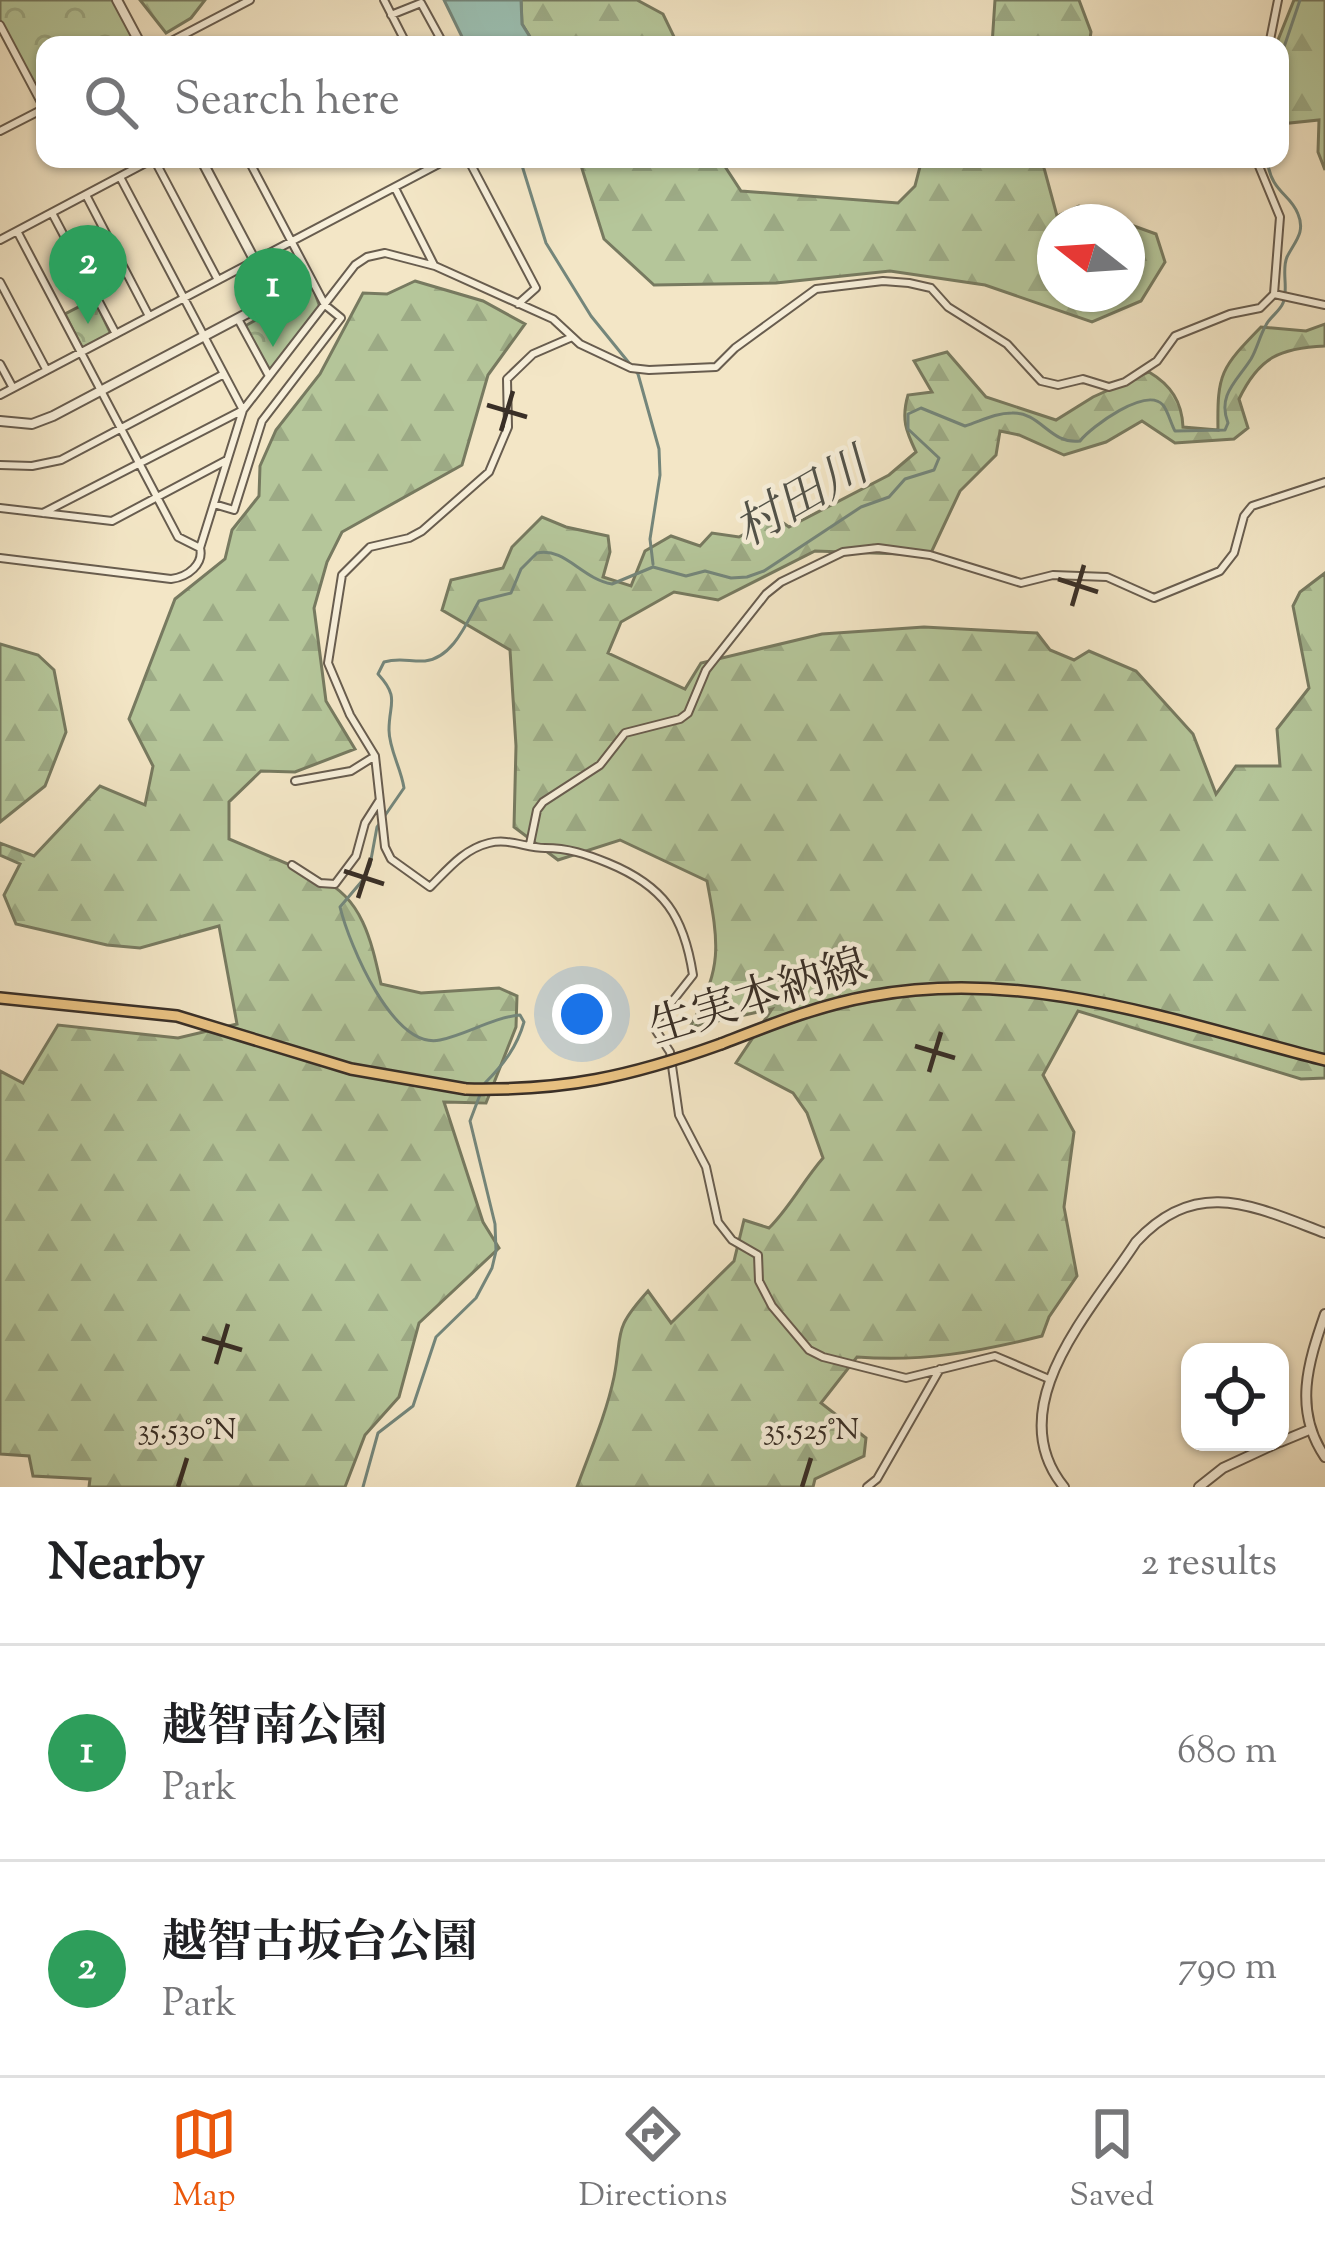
<!DOCTYPE html>
<html lang="en">
<head>
<meta charset="utf-8">
<style>
	body { margin:0; font-family:"Sorts Mill Goudy","Noto Serif JP",serif; background:#f2f2f2; color:#202124 }
	.controls { position:absolute; right:36px; bottom:36px; display:grid; overflow:hidden; border-radius:24px; box-shadow:0 3px 9px #0004 }
	.controls button { width:108px; height:108px; display:grid; place-items:center; padding:0; border:0; border-bottom:3px solid #e0e0e0; background:#fff; color:#202124; font:60px sans-serif }
	.compass { position:absolute; left:1037px; top:204px; width:108px; height:108px; border-radius:50%; background:#fff; box-shadow:0 3px 9px #0004; rotate:287deg }
	.you { position:absolute; left:582px; top:1014px; width:42px; height:42px; margin:-30px; border:9px solid #fff; border-radius:50%; background:#1a73e8; box-shadow:0 0 0 18px #1a73e833 }
	.badge { display:grid; place-items:center; width:78px; height:78px; border-radius:50%; background:#ea580c; color:#fff; font-size:39px; font-weight:700 }
	.pin { position:absolute; translate:-50% -99px; filter:drop-shadow(0 3px 6px #0008) }
	.pin::after { content:''; position:absolute; top:63px; width:42px; height:36px; background:inherit; clip-path:polygon(0 0,100% 0,50% 100%) }
	.list { margin:0; padding:0; list-style:none }
	h2 { display:flex; justify-content:space-between; align-items:center; height:156px; margin:0; padding:0 48px; font-size:51px }
	h2 small { font-size:39px; font-weight:400; color:#757577 }
	.list li { display:grid; grid-template-columns:78px 1fr auto; gap:36px; align-items:center; box-sizing:border-box; height:216px; padding:0 48px; border-top:3px solid #e0e0e0 }
	.list b { display:block; font-size:45px; white-space:nowrap }
	.list p { margin:0; font-size:39px; white-space:nowrap; color:#757577 }
	.list em { font-size:39px; font-style:normal; color:#757577 }
	.icon { flex:none; width:66px; height:66px; fill:none; stroke:currentColor; stroke-width:2; stroke-linecap:round; stroke-linejoin:round }
	.map { position:relative; flex:none; width:1325px; height:1487px; overflow:hidden }
	.search { position:absolute; background:#fff; box-shadow:0 3px 9px #0004; left:36px; right:36px; top:36px; height:132px; display:flex; align-items:center; gap:30px; box-sizing:border-box; padding:0 42px; border-radius:24px; color:#757577; font-size:45px }
	.sheet { height:588px; background:#fff }
	nav { display:flex; justify-content:space-around; align-items:center; box-sizing:border-box; height:168px; border-top:3px solid #e0e0e0; background:#fff; font-size:33px; color:#757577 }
	nav a { display:grid; justify-items:center; gap:6px }
	nav .on { color:#ea580c }
	.map>svg:first-child { display:block }
	.forest { fill:url(#forest-firs); stroke:#777a60; stroke-width:3; fill-rule:evenodd }
	.park { fill:url(#park-crowns); stroke:#777a60; stroke-width:3 }
	.water { fill:#9bc0b3; stroke:#74867b; stroke-width:3 }
	.lines { fill:none; stroke-linecap:round; stroke-linejoin:round }
	.stream { stroke:#74867b; stroke-width:3 }
	.minor-casing { stroke:#685d4f; stroke-width:10 }
	.tertiary-casing { stroke:#685d4f; stroke-width:12 }
	.primary-casing { stroke:#392f27; stroke-width:14 }
	.minor { stroke:#f7efda; stroke-width:6 }
	.tertiary { stroke:#f7efda; stroke-width:8 }
	.primary { stroke:#eac383; stroke-width:9 }
	.primary-bridge-casing { stroke:#392f27; stroke-width:14; stroke-linecap:butt }
	.primary-bridge { stroke:#eac383; stroke-width:9 }
	.ticks { fill:none; stroke:#392f27; stroke-width:4.5 }
	.labels { text-anchor:middle; dominant-baseline:central; stroke-width:9; stroke-linejoin:round; paint-order:stroke }
	.street-label { font-size:45px; fill:#392f27; stroke:#f7efda }
	.water-label { font-size:48px; font-style:italic; fill:#52534a; stroke:#f7efda }
	.ticks-label { font-size:30px; text-anchor:middle; fill:#392f27; stroke:#f7efda; stroke-width:9; stroke-linejoin:round; paint-order:stroke }
</style>
</head>
<body>
<div class="map">
<svg width="1325" height="1487" viewBox="0 0 1325 1487">
	<defs>
		<pattern id="forest-firs" width="22" height="20" patternUnits="userSpaceOnUse" patternTransform="scale(3)"><rect width="22" height="20" fill="#b5c69a"/><path d="M5 1l3.5 6h-7zM16 11l3.5 6h-7z" fill="#9caa85"/></pattern>
		<pattern id="park-crowns" width="20" height="18" patternUnits="userSpaceOnUse" patternTransform="scale(3)"><rect width="20" height="18" fill="#b5c69a"/><path d="M2 6a3 3 0 1 1 6 0M12 15a3 3 0 1 1 6 0" fill="none" stroke="#9caa85"/></pattern>
	</defs>
	<rect width="100%" height="100%" fill="#f3e6c6"/>
	<filter id="stains"><feTurbulence type="fractalNoise" baseFrequency=".00167" numOctaves="4"/><feColorMatrix values="0 0 0 0 .2 0 0 0 0 .09 0 0 0 0 .02 0 0 0 .5 -.17"/></filter>
	<radialGradient id="worn" r=".72"><stop offset=".6" stop-color="#630" stop-opacity="0"/><stop offset="1" stop-color="#630" stop-opacity=".3"/></radialGradient>
	<!-- forest -->
	<path class="forest" d="M140,0H205L191,18L166,33Z
		M521,0H637L663,14L678,45H535L522,24Z
		M995,0H1079L1091,32L1089,45H992Z
		M1294,0H1325V170L1318,152L1319,120L1280,124V45H1276Z
		M579,159H720L741,191L898,203L915,186L922,159H1052L1044,168L1057,216L1079,206L1156,234L1165,262L1141,301L1092,322L985,285L890,271L776,283L654,285L604,239ZM1055,222H1127V294H1055Z
		M415,281L483,301L525,324L488,375L462,465L342,532L327,562L314,608L326,701L355,749L295,772L261,771L229,802V839L288,864C298,875 309,874 322,880C363,898 372,944 381,984L421,993L499,988L517,996L516,1027L486,1103L444,1102L483,1222L499,1248L419,1323L399,1397L365,1435L345,1487H89L90,1479L33,1476L29,1456L0,1454V1071L23,1083L58,1025L178,1038L237,1024L219,926L140,948L107,945L16,924L4,895L20,864L0,855V843L34,856L100,786L145,805L153,766L129,719L175,599L225,559L232,530L259,496L260,466L276,430L320,374L363,293L387,294Z
		M1325,324V346C1280,348 1259,357 1239,399L1248,428L1234,439L1175,443L1142,421L1106,442L1064,455L1019,435L1000,431L996,455L960,491L930,555L815,551L718,600L674,592L621,622L608,653L685,689L701,663L822,634L924,627L1037,633L1050,650L1074,660L1089,651L1136,671L1193,734L1216,794L1236,766H1280L1277,729L1309,688L1293,606L1300,592L1325,573V1078L1301,1079L1078,1011L1043,1075L1074,1132L1064,1207L1077,1276L1049,1317L1042,1336C978,1352 923,1362 857,1357L821,1403L866,1438L864,1456L815,1479L813,1487H577C590,1451 606,1415 614,1377C623,1331 612,1331 648,1291L671,1323L734,1261L744,1220L769,1228C790,1207 803,1181 823,1158L807,1113L793,1093L736,1063L772,1009L690,1027C723,969 719,944 707,881L620,840L558,860L514,827L516,746L510,650L442,610L451,580L503,568L512,547L542,517L566,527L608,536L610,552L603,577L631,586L645,551L671,536L700,546L712,533L739,537L775,517L789,527L889,475L916,452C906,431 901,419 908,395L932,392L914,361L947,352L986,397L1056,420L1093,397L1149,372C1171,385 1182,402 1183,427L1218,430C1217,373 1221,368 1261,327L1306,331Z
		M0,644L38,655L54,670L66,732L45,786L0,822Z"/>
	<!-- park -->
	<path class="park" d="M0,0H114L137,45H45L43,104L0,20Z
		M313,288L320,307L272,369L268,368L245,326Z
		M94,299L111,334L83,350L65,314Z"/>
	<!-- water -->
	<path class="water" d="M444,0H521L522,24L535,45H466Z"/>
	<g class="lines">
		<!-- stream -->
		<path class="stream" d="M1280,59L1300,0
			M520,159L546,243L591,316L638,374L659,449L660,475L650,539L653,564
			M485,1083C503,1065 517,1047 524,1022L520,1015C491,1018 468,1034 440,1040C393,1050 349,944 340,907L362,881L370,865L377,827L404,788C401,768 389,749 389,730C389,703 400,698 378,674L384,662C400,657 410,662 425,661C453,658 467,622 479,601L511,593L521,569L537,553C565,547 582,579 612,584L653,567L686,576L705,571L731,578L747,577L764,571L861,507L889,497L905,479L934,470L939,458L908,429V414L921,408L965,426C981,421 995,413 1012,413C1041,412 1050,445 1080,441C1091,427 1146,386 1163,405C1168,411 1171,424 1175,431L1225,430L1228,423C1217,395 1237,381 1251,359C1257,349 1260,335 1266,325C1270,317 1280,311 1283,303C1289,290 1281,270 1287,257C1294,242 1306,233 1298,214C1290,193 1271,193 1267,159
			M363,1487L378,1433L413,1406L436,1337L476,1298L492,1268L496,1251L495,1224L470,1121L481,1092"/>
		<!-- minor casing -->
		<g class="minor-casing">
			<path id="minor" d="M384,0L407,45
				M391,15L421,3L444,45
				M0,25L44,108
				M164,45L250,0
				M1269,45L1278,0
				M0,131L45,108
				M154,159L218,280
				M468,159L536,288L518,304
				M395,188L434,265
				M86,195L149,316
				M52,213L116,334
				M17,231L178,537L200,548L243,410L355,265L367,257L385,253L435,266L553,319L580,344L631,368L649,370L716,367L735,348L816,289L883,281L909,283L931,288L948,307L1007,344L1041,381L1058,385L1083,379L1109,387L1125,382L1157,361L1175,336L1230,314L1260,308L1274,294L1280,217L1256,159
				M0,240L153,159
				M0,282L46,369
				M1274,294L1325,305
				M238,319L269,376
				M570,338L533,354L507,379L508,427L489,472L422,531L409,538L370,547L342,575L328,663L350,715L375,756L385,847L391,859L430,887C448,869 464,849 489,843C509,838 526,848 545,848C568,848 586,854 608,863C664,886 684,916 693,975L653,1026L670,1052L679,1115L706,1167L718,1222L732,1240L758,1255L759,1281L772,1306L809,1350L823,1357L906,1378L995,1356L1049,1379
				M0,364L13,388
				M0,395L448,159
				M0,465L32,466L61,460L224,374
				M214,504L234,510L262,421L341,318L325,305L248,159
				M0,508L112,521L227,460
				M43,513L243,410L120,177
				M0,558L171,579C188,577 204,564 200,548
				M295,781L351,771L375,756
				M530,844L537,810L543,802L600,765L625,733L680,719L688,713L706,670L766,594L781,582L843,552L878,548L930,555L1021,583L1053,575L1107,577L1154,598L1220,571L1234,553L1244,516L1252,506L1325,482
				M292,865L320,883L335,884L356,856L365,823L379,801
				M867,1487L877,1479L940,1369"/>
		</g>
		<!-- tertiary casing -->
		<g class="tertiary-casing">
			<path id="tertiary" d="M117,0L141,45
				M0,421L32,424L53,416L265,304L270,293L266,282L201,159
				M1325,1314C1308,1363 1293,1410 1325,1457
				M1280,1442L1309,1430
				M1064,1487C999,1407 1091,1311 1136,1242C1197,1176 1253,1206 1325,1233
				M1199,1487L1223,1468L1279,1442"/>
		</g>
		<!-- primary casing -->
		<g class="primary-casing">
			<path id="primary" d="M0,998L177,1016L351,1069L466,1089
				M721,1044C770,1025 819,1005 871,996C1026,967 1176,1022 1325,1060"/>
		</g>
		<!-- minor -->
		<use href="#minor" class="minor"/>
		<!-- tertiary -->
		<use href="#tertiary" class="tertiary"/>
		<!-- primary -->
		<use href="#primary" class="primary"/>
		<!-- primary-bridge casing -->
		<g class="primary-bridge-casing">
			<path id="primary-bridge" d="M466,1089C564,1091 629,1077 721,1044"/>
		</g>
		<!-- primary-bridge -->
		<use href="#primary-bridge" class="primary-bridge"/>
	</g>
	<!-- ticks -->
	<path class="ticks" d="M487,405L527,417M501,431L513,391M1058,579L1098,592M1072,606L1084,565M344,871L384,884M358,898L371,858M915,1046L955,1058M929,1072L941,1032M202,1338L242,1350M216,1364L228,1324M178,1487L187,1458M802,1487L811,1458"/>
	<g class="labels">
		<!-- street labels -->
		<g class="street-label">
			<text transform="translate(759 1000) rotate(-17)">生実本納線</text>
		</g>
		<!-- water labels -->
		<g class="water-label">
			<text transform="translate(803 501) rotate(-30)">村田川</text>
		</g>
	</g>
	<g class="ticks-label">
		<text x="187" y="1439">35.530°N</text>
		<text x="811" y="1439">35.525°N</text>
	</g>
	<rect width="100%" height="100%" filter="url(#stains)"/>
	<rect width="100%" height="100%" fill="url(#worn)"/>
</svg>
<div class="controls">
<button><svg class="icon" aria-label="locate" viewBox="0 0 24 24"><circle cx="12" cy="12" r="6"/><path d="M12 2v4M12 18v4M2 12h4M18 12h4"/></svg></button>
</div>
<svg class="compass" viewBox="-18 -18 36 36"><path d="M0-13l5 13h-10z" fill="#e53935"/><path d="M0 13l5-13h-10z" fill="#757577"/></svg>
<div class="you"></div>
<div class="pin badge" style="left:273px;top:347px;background:#2e9e5b">1</div>
<div class="pin badge" style="left:88px;top:324px;background:#2e9e5b">2</div>
<div class="search"><svg class="icon" aria-label="search" viewBox="0 0 24 24"><circle cx="10" cy="10" r="6"/><path d="M15 15l6 6"/></svg>Search here</div>
</div>
<section class="sheet">
<h2>Nearby<small>2 results</small></h2>
<ul class="list">
<li><span class="badge" style="background:#2e9e5b">1</span><div><b>越智南公園</b><p>Park</p></div><em>680 m</em></li>
<li><span class="badge" style="background:#2e9e5b">2</span><div><b>越智古坂台公園</b><p>Park</p></div><em>790 m</em></li>
</ul>
</section>
<nav>
<a class="on"><svg class="icon" aria-label="map" viewBox="0 0 24 24"><path d="M3 6l6-2 6 2 6-2v14l-6 2-6-2-6 2zM9 4v14M15 6v14"/></svg>Map</a>
<a><svg class="icon" aria-label="directions" viewBox="0 0 24 24"><path d="M12 3l9 9-9 9-9-9zM9 14v-3h6M13 9l2 2-2 2"/></svg>Directions</a>
<a><svg class="icon" aria-label="saved" viewBox="0 0 24 24"><path d="M7 4h10v16l-5-4-5 4z"/></svg>Saved</a>
</nav>
</body>
</html>
